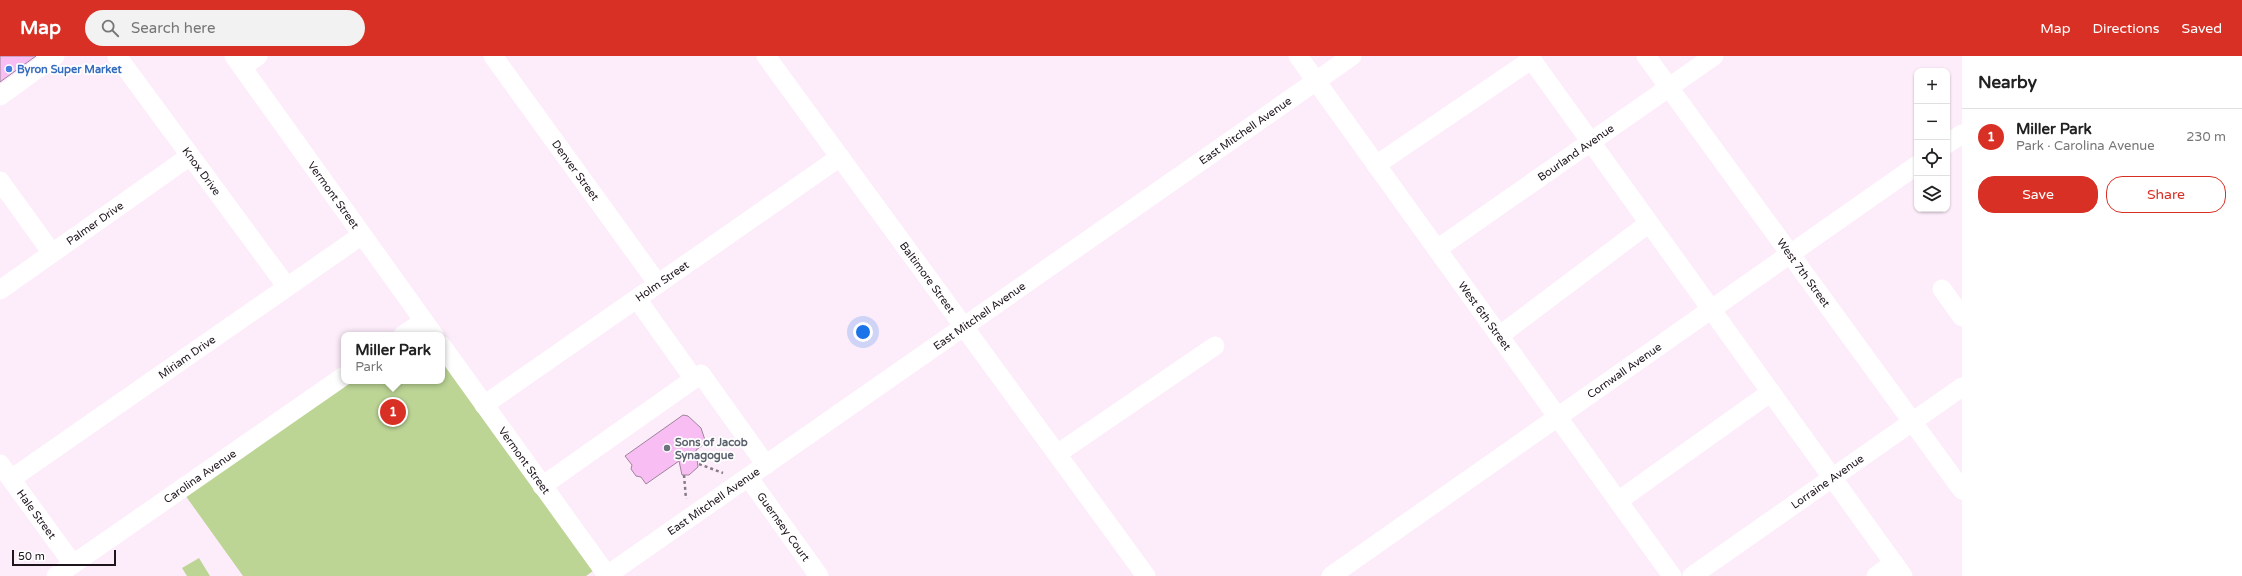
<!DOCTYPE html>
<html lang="en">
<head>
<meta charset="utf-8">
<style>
	body { margin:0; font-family:"Varela Round",sans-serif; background:#f2f2f2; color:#222 }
	.controls { position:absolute; right:12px; top:12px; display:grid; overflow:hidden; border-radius:8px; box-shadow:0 1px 3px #0004 }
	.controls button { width:36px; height:36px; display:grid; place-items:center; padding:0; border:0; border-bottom:1px solid #e0e0e0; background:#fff; color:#222; font:20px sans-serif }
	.scale { position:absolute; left:12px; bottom:10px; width:104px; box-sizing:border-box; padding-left:4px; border:2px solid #1d141c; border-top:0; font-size:11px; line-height:14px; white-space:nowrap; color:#1d141c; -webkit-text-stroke:3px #fff; paint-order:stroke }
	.you { position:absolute; left:863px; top:276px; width:14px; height:14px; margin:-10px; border:3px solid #fff; border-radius:50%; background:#1a73e8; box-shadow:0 0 0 6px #1a73e833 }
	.badge { display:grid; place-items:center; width:26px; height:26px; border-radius:50%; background:#d93025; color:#fff; font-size:13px; font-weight:700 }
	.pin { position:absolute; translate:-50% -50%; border:2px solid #fff; box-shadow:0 1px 4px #0006 }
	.popup { position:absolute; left:341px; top:276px; width:104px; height:52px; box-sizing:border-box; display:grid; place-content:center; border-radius:8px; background:#fff; filter:drop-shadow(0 1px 3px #0005); font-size:13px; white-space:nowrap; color:#767676 }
	.popup b { font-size:15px; color:#222 }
	.popup::after { content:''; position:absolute; left:50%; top:100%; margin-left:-8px; border:8px solid transparent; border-top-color:#fff }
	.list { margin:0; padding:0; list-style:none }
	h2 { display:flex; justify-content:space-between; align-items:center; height:52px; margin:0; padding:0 16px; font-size:17px }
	h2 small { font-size:13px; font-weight:400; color:#767676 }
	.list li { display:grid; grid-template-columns:26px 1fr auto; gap:12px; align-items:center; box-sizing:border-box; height:56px; padding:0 16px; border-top:1px solid #e0e0e0 }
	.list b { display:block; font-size:15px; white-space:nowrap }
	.list p { margin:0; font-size:13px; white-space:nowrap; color:#767676 }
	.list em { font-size:13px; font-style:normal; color:#767676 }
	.actions { display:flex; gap:8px; padding:12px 16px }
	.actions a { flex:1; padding:9px 0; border:1px solid #d93025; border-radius:16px; text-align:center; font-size:14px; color:#d93025 }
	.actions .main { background:#d93025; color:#fff }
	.icon { flex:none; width:22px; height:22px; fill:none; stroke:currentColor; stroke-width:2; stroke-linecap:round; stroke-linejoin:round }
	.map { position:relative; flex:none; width:1962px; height:520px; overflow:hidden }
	header { display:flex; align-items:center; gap:24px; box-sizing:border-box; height:56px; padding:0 20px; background:#d93025; color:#fff }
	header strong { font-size:19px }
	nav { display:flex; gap:22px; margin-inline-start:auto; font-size:14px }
	.search { width:280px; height:36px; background:#f2f2f2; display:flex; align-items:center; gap:10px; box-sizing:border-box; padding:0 14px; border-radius:22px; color:#767676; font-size:15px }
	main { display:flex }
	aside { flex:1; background:#fff }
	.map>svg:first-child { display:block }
	.green { fill:#bcd595 }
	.building { fill:#f8bef3; stroke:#9d849a }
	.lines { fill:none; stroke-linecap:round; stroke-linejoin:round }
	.path { stroke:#877b86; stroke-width:2.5; stroke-dasharray:3 3; stroke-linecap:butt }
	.minor { stroke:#fff; stroke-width:19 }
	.shop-dot { fill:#3f7fe0; stroke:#fff; stroke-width:1.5 }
	.worship-dot { fill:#6b7280; stroke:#fff; stroke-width:1.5 }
	.labels { text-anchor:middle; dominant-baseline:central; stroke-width:3.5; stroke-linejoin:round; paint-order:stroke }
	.shop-label { font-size:11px; font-weight:bold; fill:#366cbe; stroke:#fff; text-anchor:start }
	.street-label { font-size:11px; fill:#1d141c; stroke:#fff }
	.worship-label { font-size:11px; font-weight:bold; fill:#5b616d; stroke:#fff; text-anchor:start }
</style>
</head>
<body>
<header>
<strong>Map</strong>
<div class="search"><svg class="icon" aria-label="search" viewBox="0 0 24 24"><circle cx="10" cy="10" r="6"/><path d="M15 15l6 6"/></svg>Search here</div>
<nav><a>Map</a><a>Directions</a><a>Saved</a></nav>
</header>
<main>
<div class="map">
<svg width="1962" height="520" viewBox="0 0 1962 520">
	<rect width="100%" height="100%" fill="#fdedfb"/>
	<!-- green -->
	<path class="green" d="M442,301L593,515L586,520H243L185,439L349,325H442Z
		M199,502L210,520H187L182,512Z"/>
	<!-- building -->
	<path class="building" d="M0,0H36L0,26Z
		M683,359L688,360L701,372L706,387L696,394L698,411L689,419H682L679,405L646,428L641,421L636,420L631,413L632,409L625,400Z"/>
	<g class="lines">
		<!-- path -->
		<path class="path" d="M699,408L723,417
			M684,419L686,443"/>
		<!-- minor -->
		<g class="minor">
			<path id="s1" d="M117,0L287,231"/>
			<path id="s2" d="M234,0L434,279"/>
			<path id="s3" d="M493,0L658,228"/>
			<path id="s4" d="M766,0L1146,520"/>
			<path id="s5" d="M1298,0L1672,520"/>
			<path d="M1529,0L1903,520"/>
			<path id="s6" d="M1646,0L1962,434"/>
			<path d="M242,11L258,0"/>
			<path d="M0,40L55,0"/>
			<path d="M1947,88L1962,78"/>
			<path d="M1376,109L1531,4"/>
			<path d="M0,125L52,197"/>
			<path id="s7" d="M1437,193L1714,0"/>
			<path d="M1942,233L1962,261"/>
			<path id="s8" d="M0,234L190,100"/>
			<path d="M637,243L694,323"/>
			<path d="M403,279L424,265"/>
			<path d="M1499,280L1649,167"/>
			<path id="s9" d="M442,290L607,519"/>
			<path id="s10" d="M484,349L840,101"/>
			<path d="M1057,398L1215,290"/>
			<path id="s11" d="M0,408L73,508"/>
			<path id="s12" d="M748,421L819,520"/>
			<path id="s13" d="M11,423L362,179"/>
			<path d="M542,430L701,318L766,409"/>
			<path d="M1618,445L1771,336"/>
			<path id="s14" d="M56,520L344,320"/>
			<path id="s15" d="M606,520L1352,0"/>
			<path id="s16" d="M1331,520L1917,109"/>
			<path id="s17" d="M1692,520L1962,331"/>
			<path d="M1876,520L1894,507"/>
		</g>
	</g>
	<!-- markers -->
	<circle class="shop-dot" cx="9" cy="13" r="4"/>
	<circle class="worship-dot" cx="667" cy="392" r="4"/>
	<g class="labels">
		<!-- shop labels -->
		<g class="shop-label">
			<text x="17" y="13">Byron Super Market</text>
		</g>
		<!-- street labels -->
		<g class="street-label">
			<text stroke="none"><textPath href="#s15" startOffset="779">East Mitchell Avenue</textPath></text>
			<text stroke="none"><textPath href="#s7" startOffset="169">Bourland Avenue</textPath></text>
			<text stroke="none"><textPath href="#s3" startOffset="141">Denver Street</textPath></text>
			<text stroke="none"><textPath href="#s1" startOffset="143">Knox Drive</textPath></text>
			<text stroke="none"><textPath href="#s2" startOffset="171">Vermont Street</textPath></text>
			<text stroke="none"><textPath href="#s8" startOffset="116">Palmer Drive</textPath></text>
			<text stroke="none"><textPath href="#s6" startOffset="268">West 7th Street</textPath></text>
			<text stroke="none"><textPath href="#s4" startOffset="274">Baltimore Street</textPath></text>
			<text stroke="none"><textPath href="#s10" startOffset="217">Holm Street</textPath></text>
			<text stroke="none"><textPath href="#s15" startOffset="455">East Mitchell Avenue</textPath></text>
			<text stroke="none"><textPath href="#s5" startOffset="320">West 6th Street</textPath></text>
			<text stroke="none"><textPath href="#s13" startOffset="214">Miriam Drive</textPath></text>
			<text stroke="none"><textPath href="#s16" startOffset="358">Cornwall Avenue</textPath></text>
			<text stroke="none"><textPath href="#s9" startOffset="141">Vermont Street</textPath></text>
			<text stroke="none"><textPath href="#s14" startOffset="175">Carolina Avenue</textPath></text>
			<text stroke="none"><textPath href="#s17" startOffset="165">Lorraine Avenue</textPath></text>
			<text stroke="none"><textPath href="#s15" startOffset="131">East Mitchell Avenue</textPath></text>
			<text stroke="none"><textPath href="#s11" startOffset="62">Hale Street</textPath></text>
			<text stroke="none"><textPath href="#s12" startOffset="61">Guernsey Court</textPath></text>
		</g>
		<!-- worship labels -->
		<g class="worship-label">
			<text x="675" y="386">Sons of Jacob<tspan x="675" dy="13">Synagogue</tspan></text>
		</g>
	</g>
</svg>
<div class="controls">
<button>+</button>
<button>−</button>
<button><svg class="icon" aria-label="locate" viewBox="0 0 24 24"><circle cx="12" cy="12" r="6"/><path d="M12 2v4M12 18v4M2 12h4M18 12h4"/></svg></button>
<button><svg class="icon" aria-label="layers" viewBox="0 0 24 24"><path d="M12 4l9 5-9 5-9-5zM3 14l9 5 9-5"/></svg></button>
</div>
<div class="scale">50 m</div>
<div class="you"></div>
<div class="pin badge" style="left:393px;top:356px">1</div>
<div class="popup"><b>Miller Park</b>Park</div>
</div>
<aside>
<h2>Nearby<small></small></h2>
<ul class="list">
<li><span class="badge">1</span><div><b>Miller Park</b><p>Park · Carolina Avenue</p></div><em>230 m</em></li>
</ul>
<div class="actions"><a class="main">Save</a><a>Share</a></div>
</aside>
</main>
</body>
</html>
